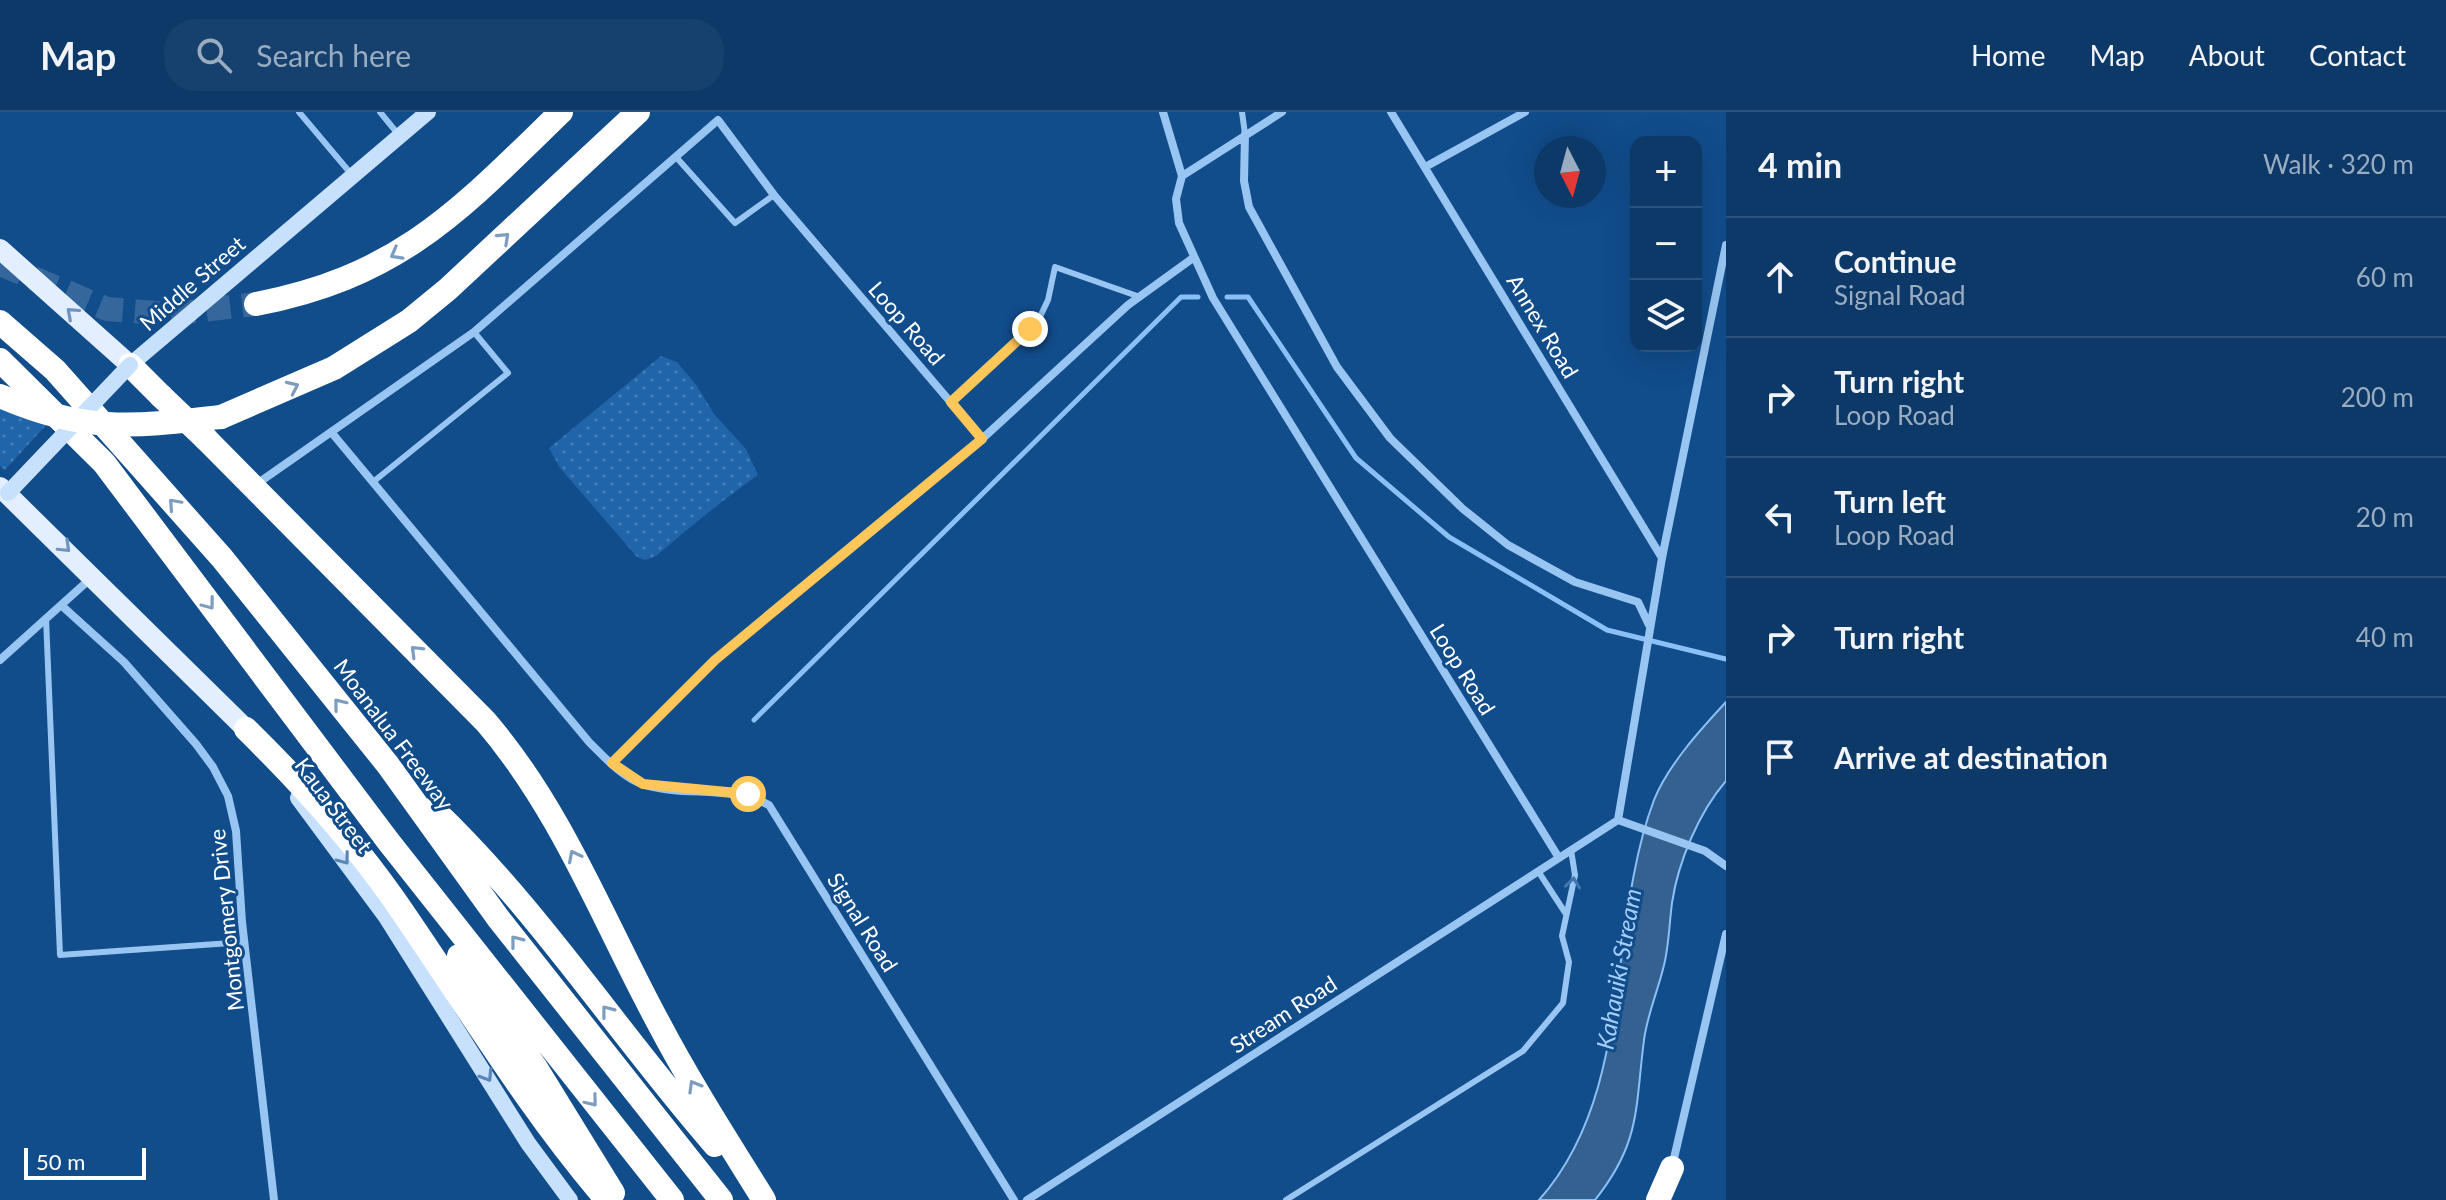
<!DOCTYPE html>
<html lang="en">
<head>
<meta charset="utf-8">
<style>
	body { margin:0; font-family:Lato,sans-serif; background:#16406e; color:#f1f3f6 }
	.controls { position:absolute; right:24px; top:24px; display:grid; overflow:hidden; border-radius:16px; box-shadow:0 8px 32px #0002 }
	.controls button { width:72px; height:72px; display:grid; place-items:center; padding:0; border:0; border-bottom:2px solid #2d537c; background:#0d3968; color:#f1f3f6; font:40px sans-serif }
	.compass { position:absolute; left:1534px; top:24px; width:72px; height:72px; border-radius:50%; background:#0d3968; box-shadow:0 8px 32px #0002; rotate:174deg }
	.scale { position:absolute; left:24px; bottom:20px; width:122px; box-sizing:border-box; padding-left:8px; border:4px solid #fff; border-top:0; font-size:22px; line-height:28px; white-space:nowrap; color:#fff; -webkit-text-stroke:6px #114c8b; paint-order:stroke }
	.stop { position:absolute; width:24px; height:24px; margin:-18px; border:6px solid #ffc759; border-radius:50%; background:#fff }
	.stop.end { background:#ffc759; border-color:#fff; box-shadow:0 2px 8px #0008 }
	.list { margin:0; padding:0; list-style:none }
	h2 { display:flex; justify-content:space-between; align-items:center; height:104px; margin:0; padding:0 32px; font-size:34px }
	h2 small { font-size:26px; font-weight:400; color:#9aacc0 }
	.list li { display:grid; grid-template-columns:52px 1fr auto; gap:24px; align-items:center; box-sizing:border-box; height:120px; padding:0 32px; border-top:2px solid #2d537c }
	.list b { display:block; font-size:30px; white-space:nowrap }
	.list p { margin:0; font-size:26px; white-space:nowrap; color:#9aacc0 }
	.list em { font-size:26px; font-style:normal; color:#9aacc0 }
	.icon { flex:none; width:44px; height:44px; fill:none; stroke:currentColor; stroke-width:2; stroke-linecap:round; stroke-linejoin:round }
	.map { position:relative; flex:none; width:1726px; height:1088px; overflow:hidden }
	header { display:flex; align-items:center; gap:48px; box-sizing:border-box; height:112px; padding:0 40px; background:#0d3968; border-bottom:2px solid #2d537c }
	header strong { font-size:38px }
	nav { display:flex; gap:44px; margin-inline-start:auto; font-size:28px }
	.search { width:560px; height:72px; background:#16406e; display:flex; align-items:center; gap:20px; box-sizing:border-box; padding:0 28px; border-radius:32px; color:#9aacc0; font-size:30px }
	main { display:flex }
	aside { flex:1; background:#0d3968 }
	.map>svg:first-child { display:block }
	.grass { fill:url(#grass-dots) }
	.water { fill:#356190; stroke:#8ac0f5; stroke-width:2 }
	.lines { fill:none; stroke-linecap:round; stroke-linejoin:round }
	.stream { stroke:#8ac0f5; stroke-width:5 }
	.highway-tunnel { stroke:#35679c; stroke-width:24; stroke-dasharray:24 12; stroke-linecap:butt }
	.lane { stroke:#98c5f1; stroke-width:6 }
	.street { stroke:#98c5f1; stroke-width:8 }
	.secondary { stroke:#c7e0fc; stroke-width:16 }
	.primary { stroke:#e3efff; stroke-width:20 }
	.highway { stroke:#fff; stroke-width:24 }
	.secondary-bridge { stroke:#c7e0fc; stroke-width:16 }
	.highway-bridge { stroke:#fff; stroke-width:24 }
	.oneway { stroke:#7c9dbf }
	.oneway2 { stroke:#6f95bf }
	.oneway3 { stroke:#5a87b8 }
	.oneway4 { stroke:#4076af }
	.route { stroke:#ffc759; stroke-width:10 }
	.labels { text-anchor:middle; dominant-baseline:central; stroke-width:6; stroke-linejoin:round; paint-order:stroke }
	.street-label { font-size:22px; fill:#fff; stroke:#114c8b }
	.water-label { font-size:24px; font-style:italic; fill:#a4cef9; stroke:#114c8b }
</style>
</head>
<body>
<header>
<strong>Map</strong>
<div class="search"><svg class="icon" aria-label="search" viewBox="0 0 24 24"><circle cx="10" cy="10" r="6"/><path d="M15 15l6 6"/></svg>Search here</div>
<nav><a>Home</a><a>Map</a><a>About</a><a>Contact</a></nav>
</header>
<main>
<div class="map">
<svg width="1726" height="1088" viewBox="0 0 1726 1088">
	<defs>
		<pattern id="grass-dots" width="8" height="8" patternUnits="userSpaceOnUse" patternTransform="scale(2)"><rect width="8" height="8" fill="#2064a9"/><path d="M2 2h.1M6 6h.1" fill="none" stroke="#417bb6" stroke-width="1.8" stroke-linecap="round"/></pattern>
	</defs>
	<rect width="100%" height="100%" fill="#114c8b"/>
	<!-- grass -->
	<path class="grass" d="M661,244L677,250L697,274L714,302L746,337L758,363C724,387 689,416 656,444L645,448L637,445L560,356L549,336Z
		M0,292L48,311L5,358L0,354Z"/>
	<!-- water -->
	<path class="water" d="M1726,590V669C1699,700 1678,750 1672,791C1669,813 1669,836 1663,857C1657,881 1647,904 1644,928C1635,997 1641,1030 1595,1088H1539C1635,980 1606,815 1654,688C1668,653 1701,617 1726,590Z"/>
	<g class="lines">
		<!-- stream -->
		<path class="stream" d="M1227,185H1248L1356,346L1449,425L1607,518L1726,547
			M754,608L1181,185H1198"/>
		<!-- highway-tunnel -->
		<path class="highway-tunnel" d="M0,152L107,197L169,202L256,192"/>
		<!-- lane -->
		<path class="lane" d="M299,0L352,63
			M380,0L398,22
			M1242,0L1245,22
			M676,45L735,111L774,83
			M951,290L1038,209L1048,188L1055,155L1140,185
			M373,370L508,261L474,220
			M46,506L60,843L245,830
			M1538,759L1566,802
			M1286,1088L1523,939L1563,891L1569,850L1562,824L1575,763L1571,738"/>
		<!-- street -->
		<path class="street" d="M1163,0L1182,64L1176,87L1179,111L1213,186L1559,746
			M1391,0L1662,446
			M1245,22L1244,69L1249,95L1337,255L1390,326L1463,397L1508,433L1575,470L1638,490L1649,513
			M1427,54L1525,0
			M1182,64L1282,0
			M332,321L589,630C604,645 624,667 645,673C686,685 729,673 769,693L1014,1088
			M982,327L1128,193L1193,146
			M254,374L474,220L718,8L774,83L982,327L715,548L612,651
			M61,493L124,550L196,632L213,655L228,684L236,719L242,810L274,1088
			M0,548L90,467
			M1618,708L1705,739L1726,754
			M1672,1055L1726,822
			M1027,1088L1618,708L1662,446L1726,133"/>
		<!-- secondary -->
		<path class="secondary" d="M130,253L428,0
			M298,686L386,805L528,1031L570,1088"/>
		<!-- primary -->
		<path class="primary" d="M0,137L130,253
			M0,375L246,617"/>
		<!-- highway -->
		<path class="highway" d="M256,192C401,164 460,98 561,0
			M0,210L55,258L222,446L388,653L498,806L721,1088
			M0,248L104,351L388,729L672,1088
			M130,253L161,284
			M221,305L334,256L409,209L448,177L638,0
			M206,327L486,610C562,699 603,808 658,910C690,971 728,1030 764,1088
			M246,617C300,670 350,725 393,786C464,888 526,994 607,1088
			M433,697C539,798 619,923 715,1033
			M459,844L536,956L613,1081
			M1658,1088L1672,1056"/>
		<!-- secondary-bridge -->
		<path class="secondary-bridge" d="M8,381L130,253"/>
		<!-- highway-bridge -->
		<path class="highway-bridge" d="M0,284C85,321 132,315 221,305
			M161,284L206,327"/>
	</g>
	<!-- one-way arrows -->
	<defs><path id="oneway-chevron" d="M-2-3.5L2.5 0L-2 3.5" fill="none" stroke-width="1.6" stroke-linecap="round" stroke-linejoin="round" transform="scale(2)"/></defs>
	<g class="oneway">
		<use href="#oneway-chevron" transform="translate(504 126) rotate(-43)"/>
		<use href="#oneway-chevron" transform="translate(396 142) rotate(151)"/>
		<use href="#oneway-chevron" transform="translate(293 275) rotate(-25)"/>
		<use href="#oneway-chevron" transform="translate(174 392) rotate(-132)"/>
		<use href="#oneway-chevron" transform="translate(209 492) rotate(53)"/>
		<use href="#oneway-chevron" transform="translate(416 539) rotate(-135)"/>
		<use href="#oneway-chevron" transform="translate(339 592) rotate(-129)"/>
		<use href="#oneway-chevron" transform="translate(574 744) rotate(-117)"/>
		<use href="#oneway-chevron" transform="translate(516 829) rotate(-128)"/>
		<use href="#oneway-chevron" transform="translate(607 899) rotate(-128)"/>
		<use href="#oneway-chevron" transform="translate(694 974) rotate(-120)"/>
		<use href="#oneway-chevron" transform="translate(592 989) rotate(51)"/>
	</g>
	<g class="oneway2">
		<use href="#oneway-chevron" transform="translate(72 201) rotate(-138)"/>
		<use href="#oneway-chevron" transform="translate(65 435) rotate(44)"/>
	</g>
	<g class="oneway3">
		<use href="#oneway-chevron" transform="translate(344 747) rotate(53)"/>
		<use href="#oneway-chevron" transform="translate(487 964) rotate(58)"/>
	</g>
	<use class="oneway4" href="#oneway-chevron" transform="translate(1573 771) rotate(-83)"/>
	<g class="lines">
		<!-- route -->
		<path class="route" d="M748,682L643,672L612,651L715,548L982,327L951,290L1030,217"/>
	</g>
	<g class="labels">
		<!-- street labels -->
		<g class="street-label">
			<text transform="translate(192 171) rotate(-41)">Middle Street</text>
			<text transform="translate(907 211) rotate(49)">Loop Road</text>
			<text transform="translate(1543 214) rotate(59)">Annex Road</text>
			<text transform="translate(1463 557) rotate(58)">Loop Road</text>
			<text transform="translate(394 622) rotate(53)">Moanalua Freeway</text>
			<text transform="translate(334 693) rotate(53)">Kaua Street</text>
			<text transform="translate(226 808) rotate(-96)">Montgomery Drive</text>
			<text transform="translate(863 810) rotate(58)">Signal Road</text>
			<text transform="translate(1283 902) rotate(-33)">Stream Road</text>
		</g>
		<!-- water labels -->
		<g class="water-label">
			<text transform="translate(1618 857) rotate(-80)">Kahauiki Stream</text>
		</g>
	</g>
</svg>
<div class="controls">
<button>+</button>
<button>−</button>
<button><svg class="icon" aria-label="layers" viewBox="0 0 24 24"><path d="M12 4l9 5-9 5-9-5zM3 14l9 5 9-5"/></svg></button>
</div>
<svg class="compass" viewBox="-18 -18 36 36"><path d="M0-13l5 13h-10z" fill="#e53935"/><path d="M0 13l5-13h-10z" fill="#9aacc0"/></svg>
<div class="scale">50 m</div>
<div class="stop" style="left:748px;top:682px"></div>
<div class="stop end" style="left:1030px;top:217px"></div>
</div>
<aside>
<h2>4 min<small>Walk · 320 m</small></h2>
<ul class="list">
<li><svg class="icon" aria-label="ahead" viewBox="0 0 24 24"><path d="M12 20V5M6 11l6-6 6 6"/></svg><div><b>Continue</b><p>Signal Road</p></div><em>60 m</em></li>
<li><svg class="icon" aria-label="right" viewBox="0 0 24 24"><path d="M7 20v-9h11M14 6l5 5-5 5"/></svg><div><b>Turn right</b><p>Loop Road</p></div><em>200 m</em></li>
<li><svg class="icon" aria-label="left" viewBox="0 0 24 24"><path d="M17 20v-9H6M10 6l-5 5 5 5"/></svg><div><b>Turn left</b><p>Loop Road</p></div><em>20 m</em></li>
<li><svg class="icon" aria-label="right" viewBox="0 0 24 24"><path d="M7 20v-9h11M14 6l5 5-5 5"/></svg><div><b>Turn right</b></div><em>40 m</em></li>
<li><svg class="icon" aria-label="arrive" viewBox="0 0 24 24"><path d="M6 21V4h12l-3 4 3 4H6"/></svg><div><b>Arrive at destination</b></div></li>
</ul>
</aside>
</main>
</body>
</html>
